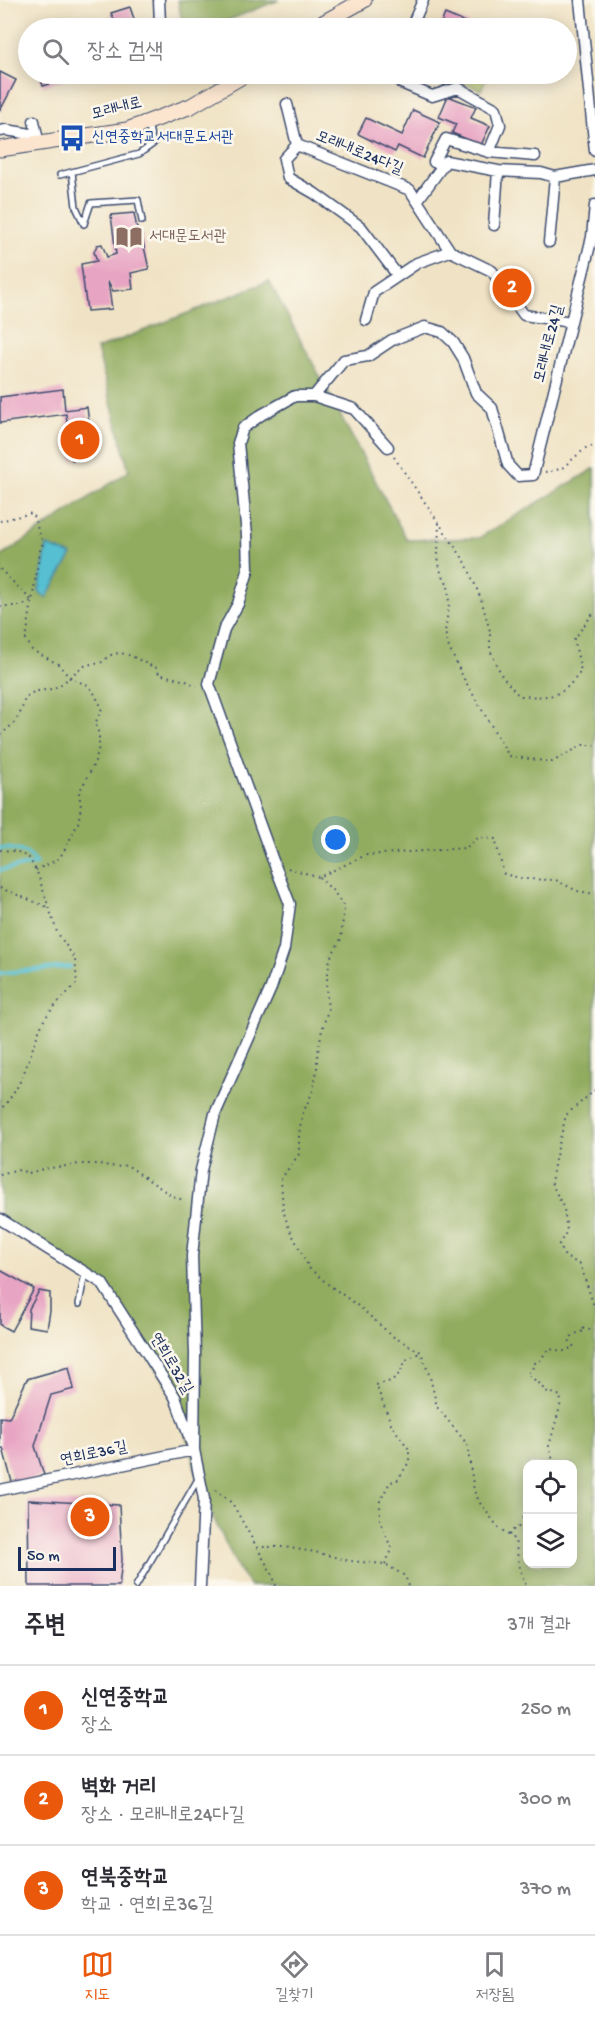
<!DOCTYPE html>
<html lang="ko">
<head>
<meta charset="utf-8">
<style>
	body { margin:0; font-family:"Gochi Hand","Poor Story",sans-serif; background:#f7f7f7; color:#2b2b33 }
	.controls { position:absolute; right:18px; bottom:18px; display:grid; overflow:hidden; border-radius:12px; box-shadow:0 3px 15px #0003 }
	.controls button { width:54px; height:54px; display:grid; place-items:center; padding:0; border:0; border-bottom:2px solid #e1e1e2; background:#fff; color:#2b2b33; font:30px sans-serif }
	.scale { position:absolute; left:18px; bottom:15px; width:98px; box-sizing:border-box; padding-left:6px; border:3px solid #1b2f5e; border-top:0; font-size:16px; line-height:21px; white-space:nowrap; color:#1b2f5e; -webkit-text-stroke:4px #fbf7ec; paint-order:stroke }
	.you { position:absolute; left:336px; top:840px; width:21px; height:21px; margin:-15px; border:4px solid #fff; border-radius:50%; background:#1a73e8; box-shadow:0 0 0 9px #1a73e833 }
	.badge { display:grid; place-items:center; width:39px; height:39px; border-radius:50%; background:#ea580c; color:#fff; font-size:20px; font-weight:700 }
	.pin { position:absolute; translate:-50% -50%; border:3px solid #fff; box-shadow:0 2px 6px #0006 }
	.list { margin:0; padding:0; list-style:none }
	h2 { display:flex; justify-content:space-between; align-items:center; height:78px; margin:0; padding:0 24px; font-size:26px }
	h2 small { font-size:20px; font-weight:400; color:#7c7c81 }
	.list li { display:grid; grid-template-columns:39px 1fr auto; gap:18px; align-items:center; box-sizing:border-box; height:90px; padding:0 24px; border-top:2px solid #e1e1e2 }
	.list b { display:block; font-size:22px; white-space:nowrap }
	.list p { margin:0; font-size:20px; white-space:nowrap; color:#7c7c81 }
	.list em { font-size:20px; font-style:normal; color:#7c7c81 }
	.icon { flex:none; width:33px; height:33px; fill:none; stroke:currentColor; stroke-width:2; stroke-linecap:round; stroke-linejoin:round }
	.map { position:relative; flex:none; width:595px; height:1586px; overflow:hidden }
	.search { position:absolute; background:#fff; box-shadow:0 3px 15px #0003; left:18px; right:18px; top:18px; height:66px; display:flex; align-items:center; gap:15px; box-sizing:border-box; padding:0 21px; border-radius:33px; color:#7c7c81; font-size:22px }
	.sheet { height:348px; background:#fff }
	nav { display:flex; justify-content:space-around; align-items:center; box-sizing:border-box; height:84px; border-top:2px solid #e1e1e2; background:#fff; font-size:16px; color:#7c7c81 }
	nav a { display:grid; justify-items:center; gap:3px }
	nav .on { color:#ea580c }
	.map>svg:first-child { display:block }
	.green { fill:#b7c86b; stroke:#697c64; stroke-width:1.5 }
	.forest { fill:#91ac5f; stroke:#566e5e; stroke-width:1.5; fill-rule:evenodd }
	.water { fill:#56c0d2; stroke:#387898; stroke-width:1.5 }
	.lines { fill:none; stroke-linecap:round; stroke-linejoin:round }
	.stream { stroke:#56c0d2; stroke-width:4 }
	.building { fill:#e8a5c3 }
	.lane-casing { stroke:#3b4a6d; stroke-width:8 }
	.street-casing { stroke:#3b4a6d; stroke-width:13 }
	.secondary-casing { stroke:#3b4a6d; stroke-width:17 }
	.path { stroke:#3b4a6d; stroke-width:2; stroke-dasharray:1.5 4.5; stroke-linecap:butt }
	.lane { stroke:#fff; stroke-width:5 }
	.street { stroke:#fff; stroke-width:10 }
	.secondary { stroke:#fbe5cf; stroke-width:15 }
	.labels { text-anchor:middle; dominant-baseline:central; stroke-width:5; stroke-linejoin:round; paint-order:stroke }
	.street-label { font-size:16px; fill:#1b2f5e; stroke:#fbf7ec }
	.transit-label { font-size:16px; fill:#164399; stroke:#fbf7ec; text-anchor:start }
	.education-label { font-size:16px; fill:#785e54; stroke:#fbf7ec; text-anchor:start }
</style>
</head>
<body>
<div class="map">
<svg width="595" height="1586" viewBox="0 0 595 1586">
	<rect width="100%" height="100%" fill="#fbf7ec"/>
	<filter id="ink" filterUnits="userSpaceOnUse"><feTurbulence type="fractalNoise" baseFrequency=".0167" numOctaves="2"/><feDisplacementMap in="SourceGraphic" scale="12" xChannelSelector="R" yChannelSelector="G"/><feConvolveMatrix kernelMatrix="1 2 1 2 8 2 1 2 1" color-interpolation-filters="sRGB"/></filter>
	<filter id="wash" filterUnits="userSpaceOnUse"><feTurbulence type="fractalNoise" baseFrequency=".008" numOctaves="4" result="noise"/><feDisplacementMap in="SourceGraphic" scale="24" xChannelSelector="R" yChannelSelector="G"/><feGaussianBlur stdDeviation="1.35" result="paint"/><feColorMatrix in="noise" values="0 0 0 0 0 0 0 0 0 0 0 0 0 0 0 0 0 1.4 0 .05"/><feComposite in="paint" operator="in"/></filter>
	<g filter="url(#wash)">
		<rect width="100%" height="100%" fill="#f0e3c5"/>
		<!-- green -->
		<path class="green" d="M464,74H488L481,90L461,81Z"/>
		<!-- forest -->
		<path class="forest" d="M178,0H279L209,28H183Z
			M269,281L407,540L479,538L595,468V1586H250L239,1570L204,1499L175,1397L102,1283L0,1218V557L129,471L97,349ZM528,1464H572V1564H528Z"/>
		<!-- water -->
		<path class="water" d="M47,546L72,555L46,598L39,591Z"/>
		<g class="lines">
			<!-- stream -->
			<path class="stream" d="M0,848C15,849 28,850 36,864L0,870
				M0,973L70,967"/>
		</g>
		<g id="blocks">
			<!-- building -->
			<path class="building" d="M130,7L137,28H118L111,13Z
				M445,14L474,26L473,28H439Z
				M0,72L16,80L0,111Z
				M39,74H82L43,86Z
				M418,74H455L449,87Z
				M448,96L476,107L471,118L490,126L481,145L452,133L456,124L439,117Z
				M413,110L440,122L423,158L398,146L395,152L358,134L366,118L402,135Z
				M134,213L138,234L141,233L149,269L131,273L133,289L113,291L108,281L112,309L87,311L81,264L97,261L94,252L97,245L102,244L107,257L116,254L111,215Z
				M63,389L65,410L87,407L93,457L72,460L66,414L0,423V397Z
				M0,1270L34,1289L11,1331L0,1325Z
				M39,1291L50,1293V1311L47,1329L28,1326L29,1309Z
				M69,1367L74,1389L51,1395L35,1446L44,1475L13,1486L3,1448H0V1417L9,1418L27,1379Z
				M28,1500L119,1505L122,1560L119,1586H29Z"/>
		</g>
	</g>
	<g filter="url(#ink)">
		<use href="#blocks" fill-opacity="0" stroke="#3b4a6d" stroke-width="1.5"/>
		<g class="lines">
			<!-- lane casing -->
			<g class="lane-casing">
				<path id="lane" d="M72,172L76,207L84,224
					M60,175L139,154L153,144L148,124
					M84,224L91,203L138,200L142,221
					M79,1304L85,1273
					M136,1586L198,1479"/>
			</g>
			<!-- street casing -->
			<g class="street-casing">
				<path id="street" d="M159,0L160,23L163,28
					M580,0L595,151
					M411,28L423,0
					M221,74L234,80
					M399,74L401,83L432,96L458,88L496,109L500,125L489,152L446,139L434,162
					M287,104L297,145L410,190L450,251
					M34,121L38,140
					M0,131L6,130L37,135
					M297,145L284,159L288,178L314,193L361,227L398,276
					M489,152L535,156
					M417,201L446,161L498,171L541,173L555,177L595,170
					M494,225L498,171
					M549,242L555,177
					M366,320L374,292L417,263L450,251L492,271L524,315L571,322
					M314,396L344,360L368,356L392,340L425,327L442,332L453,342L463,358L476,393L492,408L508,465L518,476L533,475L592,237L595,205
					M0,1219L102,1283L175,1397L194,1450L204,1499L200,1586
					M194,1450L195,1354L192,1256L201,1170L215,1114L271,988L284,949L290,904L272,858L209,684L224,629L238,604L248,571L247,535L238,443L243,428L261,415L295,396H314L354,409L388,447
					M0,1490L194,1450"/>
			</g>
			<!-- secondary casing -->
			<g class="secondary-casing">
				<path id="secondary" d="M314,28L364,0
					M0,149L127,130L191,106L246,74"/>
			</g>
			<!-- path -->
			<path class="path" d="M394,457L466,563L481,599L490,631V650L502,676L519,696C552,697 561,699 581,671L574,639L595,611
				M545,472L561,469L587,447L595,446
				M0,521L32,513L43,543L40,551L26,639L32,650L58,664L70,678L87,685L93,691L102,708L95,724C107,746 90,773 79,792L81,807L78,823L63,853L57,860L36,870
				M439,523L438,555L440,570L448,585L449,604L445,632L449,648L464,679L509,756L552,762L583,745H595
				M0,569L32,601
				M0,606H21L32,601
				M0,735C11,726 15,724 21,711C23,707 23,701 26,698C33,688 47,692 56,687C74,678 79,661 100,664C120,641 135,661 157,668L159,674L186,681L197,686
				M0,850L16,851L29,858L37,872L57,932L75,959L77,983C67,994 49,1010 43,1022C28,1054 26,1084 0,1110
				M288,868L319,877L366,855L466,848L478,838L495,839L504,874L524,879L556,880L577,891L595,894
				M319,877L334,892L344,907L341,939L330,958L326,987L328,1010L322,1030L317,1057V1069L313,1091L302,1115L299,1134V1154L281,1179L283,1210L288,1226L309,1268L329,1285L361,1308L392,1336L421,1352L430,1377L437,1407L467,1444L474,1491L480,1503L498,1527L515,1540L520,1570L526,1586
				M0,888L50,908
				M595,1090L566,1115L555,1160L551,1182L564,1209L567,1231L559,1244L565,1257L580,1264L595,1309
				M0,1175L19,1170L29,1173L43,1169L80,1164H98L117,1167L127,1165L169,1194L185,1201
				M554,1464L549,1446L560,1407L561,1396L545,1391L540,1384L527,1374L532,1370L534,1363L539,1362L548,1349L564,1351L574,1347L569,1340L574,1334L582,1332L581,1328L595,1331
				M215,1490L232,1503L273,1576L276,1586
				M509,1535L515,1528L523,1526V1518L528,1515
				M257,1547H283L315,1552L350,1561L385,1564L405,1576L409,1586
				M385,1564L392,1550L380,1521V1501L390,1482L397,1481L409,1462V1449L392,1426L376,1385L391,1381L400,1373L406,1360L421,1352"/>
			<!-- lane -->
			<use href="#lane" class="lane"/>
			<!-- street -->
			<use href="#street" class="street"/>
			<!-- secondary -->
			<use href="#secondary" class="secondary"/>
		</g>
	</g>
	<!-- icons -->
	<defs>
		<g id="bus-bare" transform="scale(2.07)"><path d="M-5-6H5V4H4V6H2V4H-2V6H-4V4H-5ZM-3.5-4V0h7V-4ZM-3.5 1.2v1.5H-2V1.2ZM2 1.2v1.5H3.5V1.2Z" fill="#1a4fb4" stroke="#fbf7ec" stroke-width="2.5" paint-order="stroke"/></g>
		<g id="library-bare" transform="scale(2.07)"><path d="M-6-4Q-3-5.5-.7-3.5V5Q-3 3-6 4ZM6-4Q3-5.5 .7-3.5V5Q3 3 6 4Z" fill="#8d6e63" stroke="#fbf7ec" stroke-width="2.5" paint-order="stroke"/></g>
	</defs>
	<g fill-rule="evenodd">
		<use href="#bus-bare" x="72" y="138"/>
		<use href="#library-bare" x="129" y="237"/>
	</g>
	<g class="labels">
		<!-- street labels -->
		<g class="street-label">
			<text transform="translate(117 110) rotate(-14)">모래내로</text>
			<text transform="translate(359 154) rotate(22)">모래내로24다길</text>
			<text transform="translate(550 344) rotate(-76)">모래내로24길</text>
			<text transform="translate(170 1364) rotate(59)">연희로32길</text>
			<text transform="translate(94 1455) rotate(-12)">연희로36길</text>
		</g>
		<!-- transit labels -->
		<g class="transit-label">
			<text x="92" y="138">신연중학교서대문도서관</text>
		</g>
		<!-- education labels -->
		<g class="education-label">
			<text x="149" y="237">서대문도서관</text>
		</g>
	</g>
</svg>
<div class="controls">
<button><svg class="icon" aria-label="locate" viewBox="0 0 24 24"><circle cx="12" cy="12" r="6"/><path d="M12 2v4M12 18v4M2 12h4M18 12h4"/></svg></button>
<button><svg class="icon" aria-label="layers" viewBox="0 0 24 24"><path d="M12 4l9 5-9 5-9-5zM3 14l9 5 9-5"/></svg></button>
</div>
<div class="scale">50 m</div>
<div class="you"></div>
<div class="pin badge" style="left:80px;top:440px">1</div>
<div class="pin badge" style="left:512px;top:288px">2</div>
<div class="pin badge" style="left:90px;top:1517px">3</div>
<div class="search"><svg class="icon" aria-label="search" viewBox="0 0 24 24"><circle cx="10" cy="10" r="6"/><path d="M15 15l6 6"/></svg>장소 검색</div>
</div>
<section class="sheet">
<h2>주변<small>3개 결과</small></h2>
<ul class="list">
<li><span class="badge">1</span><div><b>신연중학교</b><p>장소</p></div><em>250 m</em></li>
<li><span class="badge">2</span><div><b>벽화 거리</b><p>장소 · 모래내로24다길</p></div><em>300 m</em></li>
<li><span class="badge">3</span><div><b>연북중학교</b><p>학교 · 연희로36길</p></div><em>370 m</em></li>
</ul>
</section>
<nav>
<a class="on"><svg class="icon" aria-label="map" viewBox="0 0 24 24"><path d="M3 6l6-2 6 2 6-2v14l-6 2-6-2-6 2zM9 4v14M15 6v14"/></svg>지도</a>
<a><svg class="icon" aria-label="directions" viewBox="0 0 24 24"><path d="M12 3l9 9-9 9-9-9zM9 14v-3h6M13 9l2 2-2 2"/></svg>길찾기</a>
<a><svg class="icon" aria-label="saved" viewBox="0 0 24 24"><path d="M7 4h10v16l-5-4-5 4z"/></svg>저장됨</a>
</nav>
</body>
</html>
